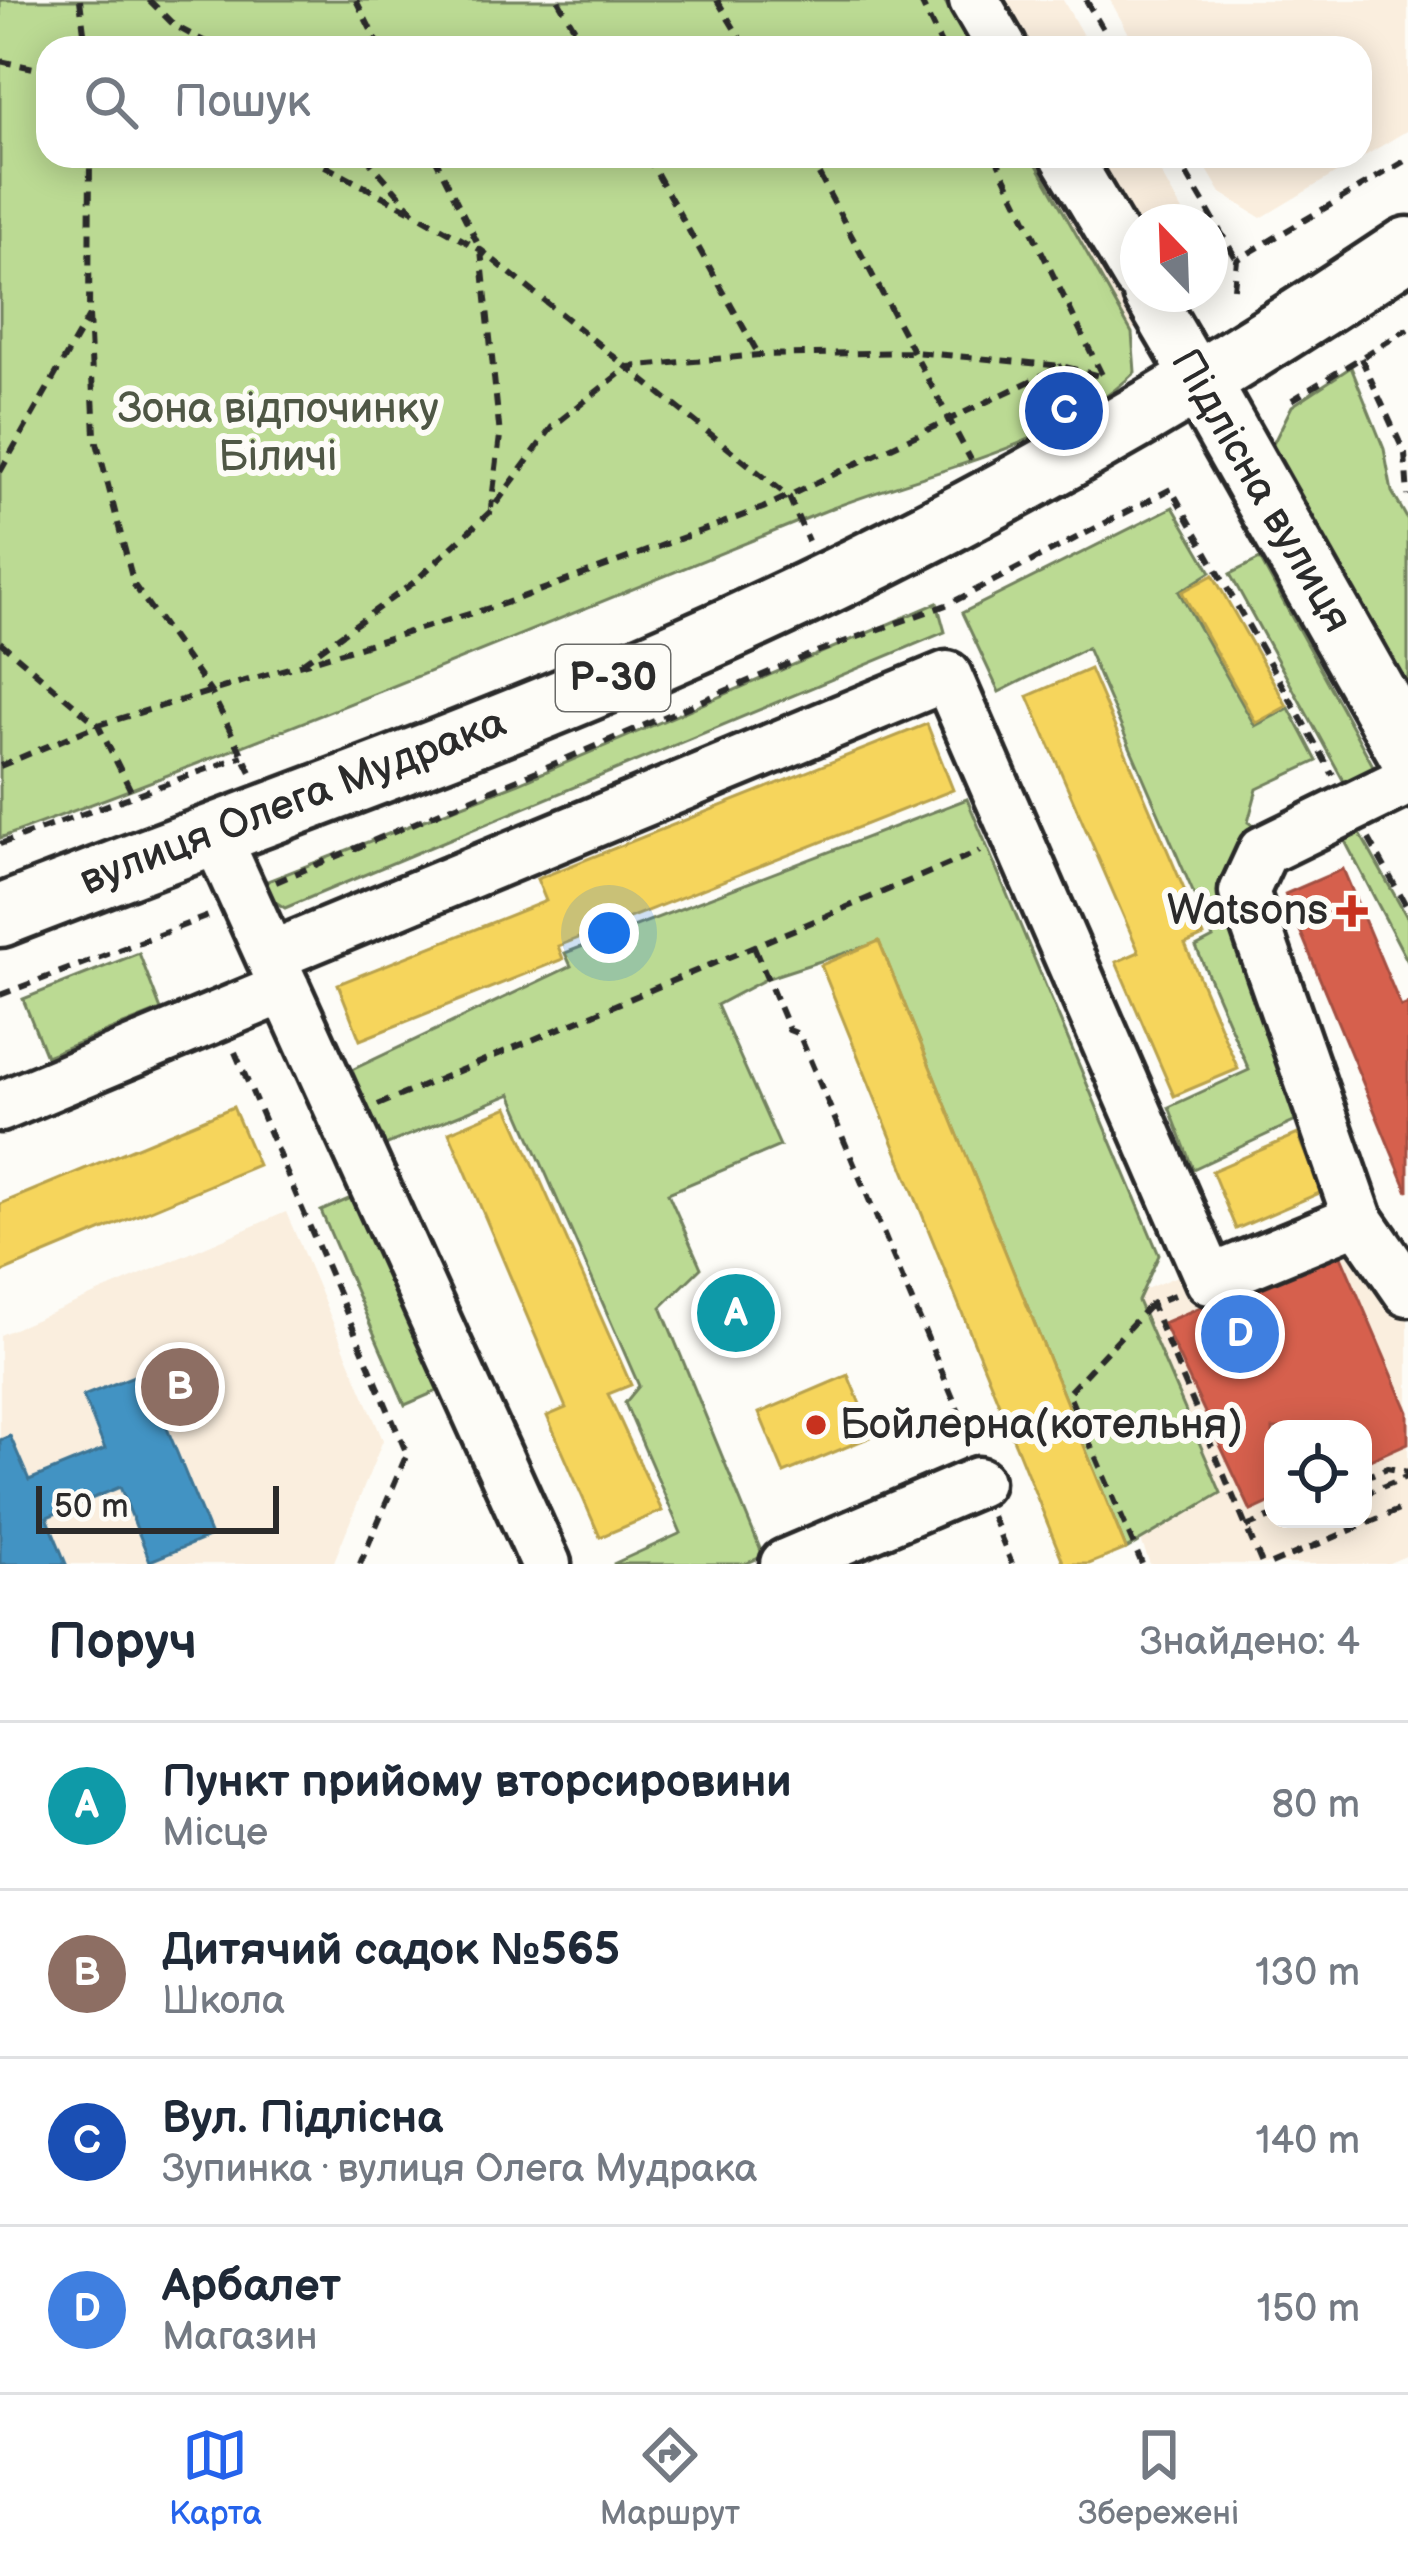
<!DOCTYPE html>
<html lang="uk">
<head>
<meta charset="utf-8">
<style>
	body { margin:0; font-family:"Balsamiq Sans",sans-serif; background:#f2f2f3; color:#1f2937 }
	.controls { position:absolute; right:36px; bottom:36px; display:grid; overflow:hidden; border-radius:24px; box-shadow:0 6px 30px #0003 }
	.controls button { width:108px; height:108px; display:grid; place-items:center; padding:0; border:0; border-bottom:3px solid #e0e1e3; background:#fff; color:#1f2937; font:60px sans-serif }
	.compass { position:absolute; left:1120px; top:204px; width:108px; height:108px; border-radius:50%; background:#fff; box-shadow:0 6px 30px #0003; rotate:337deg }
	.scale { position:absolute; left:36px; bottom:30px; width:243px; box-sizing:border-box; padding-left:12px; border:6px solid #2b2b2b; border-top:0; font-size:33px; line-height:42px; white-space:nowrap; color:#2b2b2b; -webkit-text-stroke:9px #fdfcf7; paint-order:stroke }
	.you { position:absolute; left:609px; top:933px; width:42px; height:42px; margin:-30px; border:9px solid #fff; border-radius:50%; background:#1a73e8; box-shadow:0 0 0 18px #1a73e833 }
	.badge { display:grid; place-items:center; width:78px; height:78px; border-radius:50%; background:#2563eb; color:#fff; font-size:39px; font-weight:700 }
	.pin { position:absolute; translate:-50% -50%; border:6px solid #fff; box-shadow:0 3px 12px #0006 }
	.list { margin:0; padding:0; list-style:none }
	h2 { display:flex; justify-content:space-between; align-items:center; height:156px; margin:0; padding:0 48px; font-size:51px }
	h2 small { font-size:39px; font-weight:400; color:#747a83 }
	.list li { display:grid; grid-template-columns:78px 1fr auto; gap:36px; align-items:center; box-sizing:border-box; height:168px; padding:0 48px; border-top:3px solid #e0e1e3 }
	.list b { display:block; font-size:45px; white-space:nowrap }
	.list p { margin:0; font-size:39px; white-space:nowrap; color:#747a83 }
	.list em { font-size:39px; font-style:normal; color:#747a83 }
	.icon { flex:none; width:66px; height:66px; fill:none; stroke:currentColor; stroke-width:2; stroke-linecap:round; stroke-linejoin:round }
	.map { position:relative; flex:none; width:1408px; height:1564px; overflow:hidden }
	.search { position:absolute; background:#fff; box-shadow:0 6px 30px #0003; left:36px; right:36px; top:36px; height:132px; display:flex; align-items:center; gap:30px; box-sizing:border-box; padding:0 42px; border-radius:36px; color:#747a83; font-size:45px }
	.sheet { height:828px; background:#fff }
	nav { display:flex; justify-content:space-around; align-items:center; box-sizing:border-box; height:168px; border-top:3px solid #e0e1e3; background:#fff; font-size:33px; color:#747a83 }
	nav a { display:grid; justify-items:center; gap:6px }
	nav .on { color:#2563eb }
	.map>svg:first-child { display:block }
	.built { fill:#faeede; fill-rule:evenodd }
	.green { fill:#bbda93; stroke:#73825f; stroke-width:3 }
	.homes { fill:#f6d55c; stroke:#b9a24d; stroke-width:3 }
	.shops { fill:#d6604d; stroke:#a35043; stroke-width:3 }
	.schools { fill:#4393c3; stroke:#3c7495; stroke-width:3 }
	.lines { fill:none; stroke-linecap:round; stroke-linejoin:round }
	.minor-casing { stroke:#2b2b2b; stroke-width:57 }
	.major-casing { stroke:#2b2b2b; stroke-width:69 }
	.path { stroke:#2b2b2b; stroke-width:6; stroke-dasharray:12 9; stroke-linecap:butt }
	.minor { stroke:#fdfcf7; stroke-width:48 }
	.major { stroke:#fdfcf7; stroke-width:60 }
	.poi-dot { fill:#c8321e; stroke:#fdfcf7; stroke-width:4.5 }
	.labels { text-anchor:middle; dominant-baseline:central; stroke-width:12; stroke-linejoin:round; paint-order:stroke }
	.shield { fill:#fdfcf7; stroke:#6a6a68; stroke-width:3 }
	.shield-label { font-size:39px; font-weight:bold; fill:#2b2b2b }
	.park-label { font-size:42px; fill:#4f5745; stroke:#fdfcf7 }
	.street-label { font-size:42px; fill:#2b2b2b; stroke:#fdfcf7 }
	.poi-label { font-size:42px; fill:#2b2b2b; stroke:#fdfcf7; text-anchor:end }
</style>
</head>
<body>
<div class="map">
<svg width="1408" height="1564" viewBox="0 0 1408 1564">
	<rect width="100%" height="100%" fill="#fdfcf7"/>
	<filter id="ink" filterUnits="userSpaceOnUse"><feTurbulence type="fractalNoise" baseFrequency=".00833" numOctaves="2"/><feDisplacementMap in="SourceGraphic" scale="24" xChannelSelector="R" yChannelSelector="G"/><feConvolveMatrix kernelMatrix="1 2 1 2 8 2 1 2 1" color-interpolation-filters="sRGB"/></filter>
	<g filter="url(#ink)">
		<!-- built -->
		<path class="built" d="M918,0H1063L1090,48H945Z
			M1110,0H1408V130L1261,218L1221,193L1199,156H1360V48H1137Z
			M1007,156H1151L1188,222H1138V294H1202L1113,340Z
			M1370,1196L1408,1257V1555L1387,1564H1150L1137,1530L1129,1296ZM1273,1429H1363V1519H1273Z
			M286,1212L383,1440L333,1564H0V1335Z"/>
		<!-- green -->
		<path class="green" d="M0,0H944L971,48H48V156H1032L1132,333L1135,372C1056,449 931,469 830,509C554,620 280,736 0,838Z
			M1351,367L1384,449L1392,492L1408,520V685L1271,448L1292,406Z
			M1173,507L1211,572L1179,592L1255,726L1289,708L1317,761L1257,789L1248,822L1271,838L1260,846L1313,1113L1193,1169L1169,1107L1249,1070L1196,947L1213,938L1087,648L999,692L962,613Z
			M1260,559L1383,784L1353,798L1230,574Z
			M937,603L945,632L285,908L252,887L519,783Z
			M967,799L1159,1255L1138,1301L1221,1493L1126,1549L879,942L768,978L717,1005L780,1146L668,1193L701,1268L661,1307L763,1556L745,1564H613L681,1533L625,1403L639,1386L511,1094L370,1151L337,1077L571,966L565,953Z
			M1349,814L1408,919V962L1334,820Z
			M139,953L161,1010L46,1056L23,999Z
			M374,1188L458,1382L405,1405L321,1211Z"/>
		<!-- homes -->
		<path class="homes" d="M1213,575L1287,706L1256,723L1182,592Z
			M1090,669L1204,936L1185,944L1238,1069L1174,1096L1116,962L1139,952L1028,696Z
			M927,724L953,790L558,946L563,959L360,1040L338,984L546,901L537,879Z
			M879,941L1126,1549L1089,1564H1064L821,965Z
			M233,1107L258,1165L0,1273V1204Z
			M508,1107L631,1385L608,1394L662,1511L600,1537L547,1416L566,1408L449,1132Z
			M1298,1134L1322,1192L1236,1229L1212,1171Z
			M744,1289L759,1326L729,1338L713,1301Z
			M848,1375L873,1436L784,1473L759,1413Z"/>
		<!-- shops -->
		<path class="shops" d="M1343,869L1401,1007L1408,1004V1192L1285,894Z
			M1338,1249L1408,1412V1443L1363,1463V1429H1273V1501L1251,1511L1163,1323Z"/>
		<!-- schools -->
		<path class="schools" d="M144,1372L211,1536L150,1561L120,1487L47,1517L66,1564H0V1440L10,1436L29,1480L105,1449L83,1396Z"/>
		<g class="lines">
			<!-- minor casing -->
			<g class="minor-casing">
				<path id="minor" d="M974,0L1002,48
					M1066,156L1138,277
					M1148,294L1200,383
					M1408,780L1263,851L1244,892L1358,1219L1408,1291
					M214,832L546,1564
					M271,956L947,676L1210,1280L1358,1219
					M0,1107L285,988
					M785,1564L978,1482"/>
			</g>
			<!-- major casing -->
			<g class="major-casing">
				<path id="major" d="M1200,383L1408,751
					M0,916C228,827 462,747 686,648C940,537 1178,402 1408,248"/>
			</g>
			<!-- path -->
			<path class="path" d="M80,0L86,48
				M149,0L175,26L217,48
				M356,0L380,48
				M558,0L586,48
				M717,0L746,48
				M920,0L943,48
				M1086,0L1114,48
				M0,61L48,71
				M306,156L409,210
				M365,156L415,213L481,250L789,497L808,541
				M434,156L481,250L500,436L491,508
				M647,156L759,355
				M809,156L971,460
				M995,156L1103,377
				M1176,156L1237,260
				M1234,288L1237,260L1408,159
				M89,316L95,435L134,585L212,694L253,776
				M1361,358L1405,454L1408,496
				M1292,400L1408,329
				M0,472L89,316L90,156
				M0,642L98,725L134,797
				M302,663L413,583L490,512L552,427L628,367L759,355L914,352L1062,366L1103,377
				M0,766L98,725L506,603L763,508L1062,366
				M1369,839L1408,909
				M0,844L243,756
				M276,882L819,651L949,604L1171,489L1333,775
				M755,949L789,1030L799,1034L972,1443
				M0,995L211,915
				M235,1052L407,1454L360,1564
				M378,1105L980,851
				M1174,1295L1151,1304L1262,1564
				M1363,1478L1387,1468L1408,1472
				M1363,1495L1408,1476
				M992,1516L1012,1564
				M1246,1527L1273,1516
				M1142,1564L1068,1393L1151,1304
				M1271,1564L1408,1506"/>
			<!-- minor -->
			<use href="#minor" class="minor"/>
			<!-- major -->
			<use href="#major" class="major"/>
		</g>
	</g>
	<!-- markers -->
	<g class="poi-dot">
		<path d="M1346 893h12v12h12v12h-12v12h-12v-12h-12v-12h12z"/>
		<circle cx="816" cy="1425" r="12"/>
	</g>
	<g class="labels">
		<!-- shield labels -->
		<rect class="shield" x="556" y="645" width="114" height="66" rx="9"/>
		<g class="shield-label">
			<text x="613" y="678">Р-30</text>
		</g>
		<!-- park labels -->
		<g class="park-label">
			<text x="278" y="409">Зона відпочинку<tspan x="278" dy="48">Біличі</tspan></text>
		</g>
		<!-- street labels -->
		<g class="street-label">
			<text transform="translate(1261 491) rotate(60)">Підлісна вулиця</text>
			<text transform="translate(293 802) rotate(-21)">вулиця Олега Мудрака</text>
		</g>
		<!-- poi labels -->
		<g class="poi-label">
			<text x="1328" y="911">Watsons</text>
			<text x="840" y="1425" text-anchor="start">Бойлерна(котельня)</text>
		</g>
	</g>
</svg>
<div class="controls">
<button><svg class="icon" aria-label="locate" viewBox="0 0 24 24"><circle cx="12" cy="12" r="6"/><path d="M12 2v4M12 18v4M2 12h4M18 12h4"/></svg></button>
</div>
<svg class="compass" viewBox="-18 -18 36 36"><path d="M0-13l5 13h-10z" fill="#e53935"/><path d="M0 13l5-13h-10z" fill="#747a83"/></svg>
<div class="scale">50 m</div>
<div class="you"></div>
<div class="pin badge" style="left:736px;top:1313px;background:#0f9aa8">A</div>
<div class="pin badge" style="left:180px;top:1387px;background:#8d6e63">B</div>
<div class="pin badge" style="left:1064px;top:411px;background:#1a4fb4">C</div>
<div class="pin badge" style="left:1240px;top:1334px;background:#3f7fe0">D</div>
<div class="search"><svg class="icon" aria-label="search" viewBox="0 0 24 24"><circle cx="10" cy="10" r="6"/><path d="M15 15l6 6"/></svg>Пошук</div>
</div>
<section class="sheet">
<h2>Поруч<small>Знайдено: 4</small></h2>
<ul class="list">
<li><span class="badge" style="background:#0f9aa8">A</span><div><b>Пункт прийому вторсировини</b><p>Місце</p></div><em>80 m</em></li>
<li><span class="badge" style="background:#8d6e63">B</span><div><b>Дитячий садок №565</b><p>Школа</p></div><em>130 m</em></li>
<li><span class="badge" style="background:#1a4fb4">C</span><div><b>Вул. Підлісна</b><p>Зупинка · вулиця Олега Мудрака</p></div><em>140 m</em></li>
<li><span class="badge" style="background:#3f7fe0">D</span><div><b>Арбалет</b><p>Магазин</p></div><em>150 m</em></li>
</ul>
</section>
<nav>
<a class="on"><svg class="icon" aria-label="map" viewBox="0 0 24 24"><path d="M3 6l6-2 6 2 6-2v14l-6 2-6-2-6 2zM9 4v14M15 6v14"/></svg>Карта</a>
<a><svg class="icon" aria-label="directions" viewBox="0 0 24 24"><path d="M12 3l9 9-9 9-9-9zM9 14v-3h6M13 9l2 2-2 2"/></svg>Маршрут</a>
<a><svg class="icon" aria-label="saved" viewBox="0 0 24 24"><path d="M7 4h10v16l-5-4-5 4z"/></svg>Збережені</a>
</nav>
</body>
</html>
